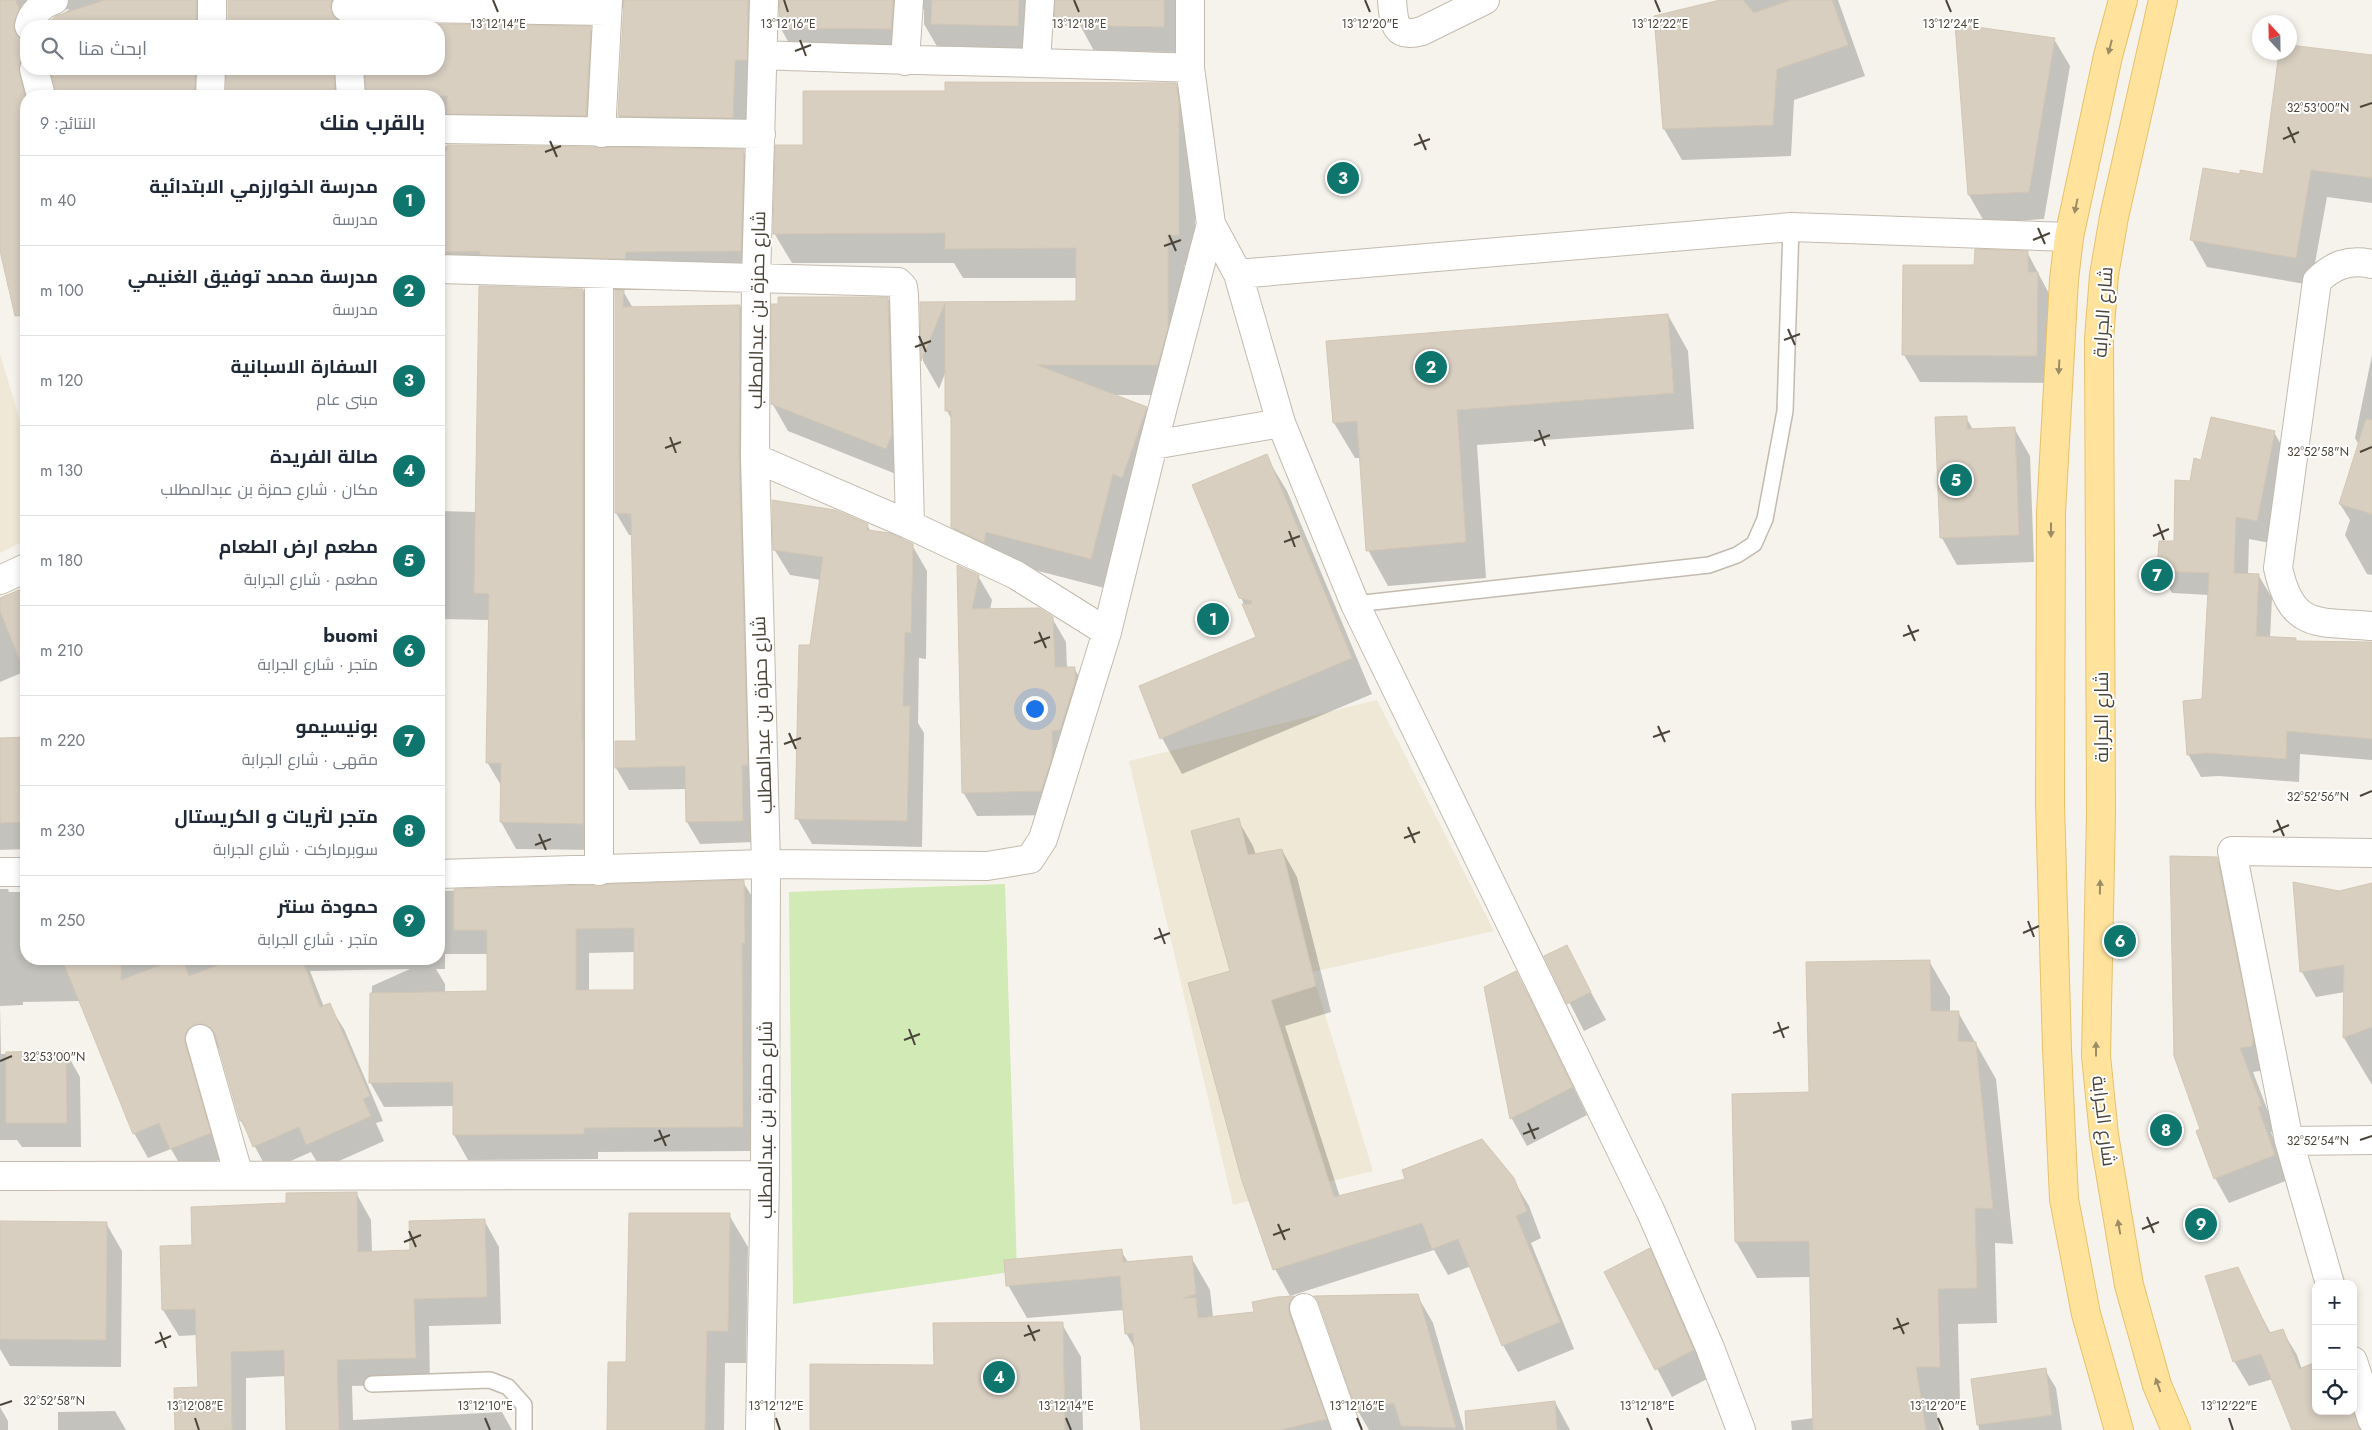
<!DOCTYPE html>
<html lang="ar">
<head>
<meta charset="utf-8">
<style>
	body { margin:0; font-family:Jost,Cairo,sans-serif; background:#f2f2f3; color:#1f2937; direction:rtl }
	.controls { position:absolute; right:15px; bottom:15px; display:grid; overflow:hidden; border-radius:10px; box-shadow:0 2px 8px #0003 }
	.controls button { width:45px; height:45px; display:grid; place-items:center; padding:0; border:0; border-bottom:1px solid #e0e1e3; background:#fff; color:#1f2937; font:25px sans-serif }
	.compass { position:absolute; left:2252px; top:15px; width:45px; height:45px; border-radius:50%; background:#fff; box-shadow:0 2px 8px #0003; rotate:338deg }
	.you { position:absolute; left:1034px; top:708px; width:18px; height:18px; margin:-12px; border:4px solid #fff; border-radius:50%; background:#1a73e8; box-shadow:0 0 0 8px #1a73e833 }
	.badge { display:grid; place-items:center; width:32px; height:32px; border-radius:50%; background:#0f766e; color:#fff; font-size:16px; font-weight:700 }
	.pin { position:absolute; translate:-50% -50%; border:2px solid #fff; box-shadow:0 1px 5px #0006 }
	.list { margin:0; padding:0; list-style:none }
	h2 { display:flex; justify-content:space-between; align-items:center; height:65px; margin:0; padding:0 20px; font-size:21px }
	h2 small { font-size:16px; font-weight:400; color:#747a83 }
	.list li { display:grid; grid-template-columns:32px 1fr auto; gap:15px; align-items:center; box-sizing:border-box; height:90px; padding:0 20px; border-top:1px solid #e0e1e3 }
	.list b { display:block; font-size:19px; white-space:nowrap }
	.list p { margin:0; font-size:16px; white-space:nowrap; color:#747a83 }
	.list em { font-size:16px; font-style:normal; color:#747a83 }
	.icon { flex:none; width:28px; height:28px; fill:none; stroke:currentColor; stroke-width:2; stroke-linecap:round; stroke-linejoin:round }
	.map { position:relative; flex:none; width:2372px; height:1430px; overflow:hidden; direction:ltr }
	.search { position:absolute; background:#fff; box-shadow:0 2px 8px #0003; left:20px; top:20px; width:425px; height:55px; display:flex; align-items:center; gap:12px; box-sizing:border-box; padding:0 18px; border-radius:20px; color:#747a83; font-size:19px }
	.panel { position:absolute; background:#fff; box-shadow:0 2px 8px #0003; left:20px; top:90px; width:425px; height:875px; border-radius:20px; direction:rtl }
	.map>svg:first-child { display:block }
	.education { fill:#efe8d6 }
	.green { fill:#d2eab5 }
	.shadow { fill:#0003; fill-rule:evenodd }
	.building { fill:#d8cfc1; stroke:#d3c7b4; fill-rule:evenodd }
	.lines { fill:none; stroke-linecap:round; stroke-linejoin:round }
	.lane-casing { stroke:#c2bbae; stroke-width:18 }
	.street-casing { stroke:#c2bbae; stroke-width:30 }
	.primary-casing { stroke:#e6c16a; stroke-width:30 }
	.lane { stroke:#fff; stroke-width:15 }
	.street { stroke:#fff; stroke-width:28 }
	.primary { stroke:#ffe39c; stroke-width:28 }
	.oneway { fill:#9c8c66 }
	.ticks { fill:none; stroke:#4b4439; stroke-width:2 }
	.labels { text-anchor:middle; dominant-baseline:central; stroke-width:4; stroke-linejoin:round; paint-order:stroke }
	.street-label { font-size:19px; fill:#4b4439; stroke:#fff }
	.ticks-label { font-size:12px; text-anchor:middle; fill:#4b4439; stroke:#fff; stroke-width:4; stroke-linejoin:round; paint-order:stroke }
</style>
</head>
<body>
<div class="map">
<svg width="2372" height="1430" viewBox="0 0 2372 1430">
	<rect width="100%" height="100%" fill="#f6f3ec"/>
	<!-- education -->
	<path class="education" d="M0,354L26,440V540L0,553Z
		M1377,700L1494,931L1312,972L1373,1171L1233,1205L1129,761Z"/>
	<!-- green -->
	<path class="green" d="M1005,884L1017,1271L793,1304L789,892Z"/>
	<!-- shadow -->
	<path class="shadow" d="M0,0H204L211,26H47L50,22L70,9L62,10L40,24L26,26V69H227L230,79H218L209,96H57L53,78H45L32,96H26L25,319L11,294L0,245Z
		M242,0H1032L1031,51L938,48L924,24V9L916,11L905,54L794,52L780,27V9L771,10L747,142L633,140L619,116L624,8L614,11L352,18L346,24L590,28L604,52L600,140H445L439,146L743,151L757,175L755,276H439V96H368L366,78H363L347,96H241V69H439V26H242Z
		M1080,0H1179L1178,52L1094,51L1080,25Z
		M1723,0H1838L1865,76L1794,100L1791,156L1682,160L1664,129Z
		M1956,26L2054,39L2070,66L2044,219L1985,223L1969,195Z
		M2290,46L2372,56V203L2327,197L2311,285L2207,267L2192,240L2241,175H2264Z
		M1176,84L1193,114L1195,133V265H1184V359L1175,395H1113L1146,408L1163,438L1108,589L1003,562L970,557L952,527V420L947,411L946,371L939,389L923,361L921,303H1077V278H963L954,263H792L774,233L804,146L946,92Z
		M2027,252L2053,301L2052,383L1920,382L1904,355L1976,267Z
		M583,290L598,317V850L516,849L501,822L502,787L487,762L490,620L441,619V627H439V511L477,512Z
		M616,291H623L633,308L740,306L752,328L755,842L700,844L687,822V789L629,790L616,768L637,742L633,535H629L616,513Z
		M888,299L904,326L901,476L788,431L772,403Z
		M1668,315L1688,351L1694,429L1477,445L1486,578L1388,586L1368,550L1361,458H1355L1334,423Z
		M2372,355V575L2367,574L2345,535L2350,520L2340,504L2359,445L2355,438Z
		M1966,417L1973,430L2014,428L2030,456L2034,562L1957,565L1942,538Z
		M2274,432L2287,455L2270,543L2249,539L2248,575L2259,576L2272,598L2270,638L2295,639L2297,642L2372,643V760L2300,754L2299,782L2219,776L2201,777L2188,754L2204,700L2209,595L2172,593L2159,570L2175,542L2191,482L2202,461Z
		M1266,456L1287,491L1372,694L1182,774L1162,738L1257,638L1241,597Z
		M867,525L871,532L912,545L927,571L926,659L919,658L918,723L924,733L922,847L812,844L797,818L811,646L821,580L790,575L774,549Z
		M959,567L978,576L992,600L990,610L1052,618L1066,642L1067,668H1074L1088,692L1055,815L977,816L963,792Z
		M26,588V671L0,682V599Z
		M439,737L442,846H439Z
		M26,738V849L0,850V739Z
		M1238,820L1253,846L1256,855L1282,850L1297,877L1331,1012L1285,1026L1340,1197L1513,1179L1529,1206L1541,1238L1531,1243L1574,1349L1518,1372L1503,1345L1471,1266L1448,1275L1434,1250L1290,1296L1275,1269L1231,972Z
		M2217,859L2231,883L2265,1070L2253,1072L2275,1130L2271,1132L2288,1180L2229,1203L2215,1178L2202,1130Z
		M743,882L758,906L756,1151L598,1152V1159L468,1160L454,1135V1106L384,1107L370,1082L372,986L410,969L310,971L324,1007L329,1005L344,1029L383,1121L376,1123L384,1141L321,1169L311,1152L268,1171L241,1121L220,1049L218,1048H210L224,1158L185,1173L171,1149L148,1158L134,1133L80,1001L23,1002V1005L0,1006L1,1054L66,1052L80,1077L81,1147H22L17,1140H0V889H8L9,892H26V959H439V891L592,886L600,888ZM635,952V991L589,992V953ZM445,954H488V992L445,993V984L436,969H445Z
		M2294,884L2339,892L2372,884V1085L2344,1038L2345,992L2316,997L2302,972Z
		M1566,946L1606,1020L1584,1031L1546,957Z
		M1929,961L1950,997V1012H1958L1996,1079L2013,1244L1995,1243L1997,1323L1958,1324L1960,1402L1935,1403L1940,1430H1792L1791,1421L1814,1418L1811,1277L1757,1278L1736,1242L1733,1095L1810,1094Z
		M1516,972L1531,1000L1587,1115L1527,1146L1512,1119L1485,988Z
		M356,1193L371,1220L372,1253L411,1252L484,1220L499,1247L501,1324L429,1326L430,1384L352,1386L353,1420L502,1412L512,1430H287L286,1376L246,1378V1430H176L199,1389L197,1335L179,1336L163,1310L194,1246L288,1204Z
		M729,1215L748,1247L746,1363H725L724,1430H608L628,1363Z
		M0,1222L106,1223L122,1251L121,1367L10,1366L0,1349Z
		M1649,1249L1665,1277L1709,1378L1672,1397L1606,1272Z
		M1121,1251L1128,1262L1191,1257L1210,1290L1213,1317L1256,1313L1277,1298L1294,1297L1312,1330L1337,1430H1142L1135,1349L1126,1333L1124,1310L1027,1318L1008,1285Z
		M2237,1268L2271,1334L2282,1330L2297,1355L2316,1411H2353V1397L2364,1430H2294L2273,1379L2249,1386L2234,1361Z
		M1417,1295L1433,1323L1464,1430H1369L1358,1411Z
		M1062,1324L1081,1357L1083,1430H811L935,1367Z
		M2045,1370L2056,1388L2062,1430H1979L1972,1380Z
		M1555,1402L1570,1430H1488Z
		M0,1407L8,1421V1430H0Z
		M115,1411L126,1430H58V1412Z"/>
	<!-- building -->
	<path class="building" d="M0,0H16L19,9L14,22V30L18,37L26,41V56L19,64V72L26,101V315L15,316L0,251Z
		M105,0H196V26H45L56,16Z
		M228,0H332L330,7L333,15L338,21L346,23L591,26L586,116L447,114V96H366L365,69H439V26H228Z
		M624,0H748L747,60H735L733,118L618,116Z
		M780,0H893L891,29L779,28Z
		M932,0H1019L1018,26L931,24Z
		M1055,0H1164V27L1054,25Z
		M1720,0H1743L1754,13L1791,0H1832L1848,45L1777,69L1773,125L1663,129L1654,16Z
		M1955,24L2055,38L2029,192L1968,195Z
		M2290,45L2372,55V178L2311,170L2296,258L2190,240L2203,168L2240,174V170L2263,174L2279,52H2290Z
		M50,69H195V96H56Z
		M226,69H334L335,96H226Z
		M945,82L1176,83L1179,102V235H1168V328L1158,365H1037L1147,407L1122,478L1113,474L1091,559L986,532L984,543L951,527V411H945V303L921,361L920,302L1076,301V248L945,249V233L773,234L775,145H803V91H945Z
		M447,145L744,149L741,251L626,252L625,259L480,255V251L439,252V151H447Z
		M1975,249L2028,251V272H2038L2037,356L1902,355L1903,265H1974Z
		M479,286L583,289L582,740H583V824L500,822L501,763H486L489,594L474,593Z
		M615,290H624L623,307L740,305L739,458L748,765H742L743,821L686,822L685,766L615,768V741H636L631,514L615,513Z
		M778,297H888L892,434L886,449L771,404V304H778Z
		M1668,314L1674,393L1457,410L1466,542L1366,551L1357,421L1333,423L1326,341Z
		M1967,416V429L2015,427L2019,535L1940,538L1935,417Z
		M2211,417L2275,431L2257,521L2236,517L2234,573L2259,574L2256,636L2296,638V641L2372,642V739L2287,731L2286,759L2206,753L2187,755L2183,701L2202,699L2209,573L2157,571L2159,541H2174L2175,480L2190,481L2194,458L2201,460Z
		M2366,419L2372,420V514L2339,504Z
		M1267,454L1352,658L1160,739L1139,686L1256,637L1242,604H1251L1252,601L1239,598L1192,485Z
		M772,500L835,510L868,524L867,530L890,533L913,544L911,633L905,632L903,706H910L907,821L795,819L799,645H810L823,557L773,550Z
		M957,565L979,575L972,609L1039,608L1053,617L1055,667H1075V682L1060,730L1052,731V757L1041,791L962,793Z
		M26,587V673H25L0,611V598Z
		M26,737V822L0,823V738Z
		M1239,818L1248,855L1282,849L1316,986L1271,1000L1334,1197L1405,1179L1402,1170L1482,1139L1514,1178L1527,1211L1516,1216L1560,1322L1502,1346L1458,1239L1432,1249L1422,1223L1273,1270L1242,1181L1188,983L1230,971L1191,831Z
		M2170,856L2217,857L2253,1037L2252,1046L2240,1048L2262,1106L2258,1107L2275,1155L2214,1179L2196,1131L2200,1129L2174,1056Z
		M744,880L745,943H742L743,1127L584,1128V1134L453,1135V1082L369,1083L370,993L487,991V930H454V889L592,885L599,887L607,884ZM634,928V990H576V929Z
		M2293,882L2339,891L2372,883V1027L2343,1038L2344,965L2300,972Z
		M1567,945L1591,992L1567,1004L1544,956Z
		M62,959H121V980L177,959H182L189,976L234,959H302L320,1007L330,1003L370,1096L363,1099L371,1116L306,1145L299,1127L253,1147L242,1120L240,1121L215,1034L210,1027L203,1024H196L188,1029L185,1036V1043L211,1133L170,1149L159,1123L133,1134Z
		M1930,960L1931,1011H1959L1958,1041L1976,1042L1993,1209L1975,1208L1977,1288L1938,1289L1940,1367H1916L1926,1430H1813L1809,1241L1735,1242L1732,1094L1809,1092L1806,962Z
		M1516,971L1573,1087L1510,1119L1484,987Z
		M66,1051L67,1123H6V1052Z
		M357,1192L358,1252L410,1250L409,1221L485,1219L487,1297L414,1299L416,1358L337,1360L339,1430H286L284,1350L231,1352L232,1430H175L174,1388L198,1387L195,1309L162,1310L160,1246L192,1245L191,1207L286,1203V1193Z
		M629,1213H730L728,1331H707L705,1430H607L608,1362H626Z
		M0,1221L107,1222L106,1340L0,1339Z
		M1650,1248L1694,1350L1655,1370L1604,1272Z
		M1122,1249L1123,1262L1192,1256L1196,1294L1183,1298H1196L1198,1318L1254,1312L1252,1302L1277,1297L1294,1296L1289,1305V1313L1327,1419L1280,1430H1141L1133,1333L1125,1334L1120,1276L1006,1286L1004,1260Z
		M2238,1267L2269,1333L2283,1329L2299,1369L2316,1362V1411H2353L2360,1430H2292L2261,1354L2233,1362L2205,1276Z
		M1418,1294L1456,1428L1401,1426L1394,1403L1357,1412L1319,1303L1314,1296Z
		M1063,1322L1065,1430H810V1364L934,1365L933,1323Z
		M2046,1368L2052,1415L1977,1425L1971,1379Z
		M1555,1401L1557,1430H1466L1465,1411Z"/>
	<g class="lines">
		<!-- lane casing -->
		<g class="lane-casing">
			<path id="lane" d="M1355,604L1709,565L1737,555L1754,544L1765,519L1785,411L1791,227
				M372,1384L490,1380L508,1387L524,1405V1430"/>
		</g>
		<!-- street casing -->
		<g class="street-casing">
			<path id="street" d="M1190,0V68L1211,224L1238,274L1281,423L1355,604L1651,1212L1710,1348L1741,1430
				M1392,0C1394,23 1394,39 1422,31L1485,0
				M346,7L607,11
				M29,26C31,14 42,4 54,0
				M212,26V0
				M763,55C905,61 1047,62 1190,68
				M905,61L909,0
				M1036,62L1040,0
				M34,69L41,96
				M349,69L351,96
				M210,96L211,69
				M439,129L761,134
				M601,133L608,0
				M2372,264C2349,259 2333,265 2317,281L2278,568C2292,631 2318,621 2372,626
				M439,269L898,282L903,287L904,295L910,525
				M1238,274L1791,227L2069,237
				M1153,445L1281,423
				M755,458L910,525L1016,575L1107,632
				M0,580L26,568
				M599,871V274
				M0,872H26
				M439,874L766,864L987,866L1030,859L1043,839L1107,632L1153,445L1211,224
				M200,1039L239,1176
				M2289,1141L2232,851L2372,853
				M0,1176L765,1175
				M2330,1284L2289,1141L2372,1140
				M1304,1308L1347,1430
				M2353,1361L2372,1420
				M760,1430L765,1175L766,864L755,458L756,279L764,0"/>
		</g>
		<!-- primary casing -->
		<g class="primary-casing">
			<path id="primary" d="M2163,0L2114,217L2104,275L2099,339L2101,814L2096,1056L2104,1135L2129,1285L2157,1385L2176,1430
				M2119,1430L2086,1314L2064,1199L2057,1049L2050,803L2051,513L2064,280L2069,237L2108,56L2123,0"/>
		</g>
		<!-- lane -->
		<use href="#lane" class="lane"/>
		<!-- street -->
		<use href="#street" class="street"/>
		<!-- primary -->
		<use href="#primary" class="primary"/>
	</g>
	<!-- one-way arrows -->
	<defs><path id="oneway-solid" d="M-6-.8H1V-3.2L6.5 0L1 3.2V.8H-6Z" transform="scale(1.25)"/></defs>
	<g class="oneway">
		<use href="#oneway-solid" transform="translate(2110 47) rotate(104)"/>
		<use href="#oneway-solid" transform="translate(2076 206) rotate(102)"/>
		<use href="#oneway-solid" transform="translate(2059 367) rotate(93)"/>
		<use href="#oneway-solid" transform="translate(2051 530) rotate(90)"/>
		<use href="#oneway-solid" transform="translate(2100 887) rotate(-89)"/>
		<use href="#oneway-solid" transform="translate(2096 1049) rotate(-90)"/>
		<use href="#oneway-solid" transform="translate(2119 1227) rotate(-100)"/>
		<use href="#oneway-solid" transform="translate(2158 1385) rotate(-109)"/>
	</g>
	<!-- ticks -->
	<path class="ticks" d="M493,0L498,12M784,0L788,12M1074,0L1079,12M1365,0L1370,12M1655,0L1660,12M1946,0L1951,12M800,40L806,56M795,51L811,45M2360,107L2372,103M2288,127L2295,143M1419,134L1426,150M2283,139L2299,132M550,141L557,157M1414,145L1430,139M545,152L561,146M2038,228L2045,244M1169,235L1176,251M2033,240L2050,233M1164,246L1181,240M1788,329L1795,345M919,336L926,352M1784,340L1800,334M915,347L931,341M1539,430L1545,446M670,437L676,453M1534,441L1550,435M665,448L681,442M2360,452L2372,447M2158,524L2164,540M1289,531L1295,547M2153,536L2169,529M1284,542L1300,536M1908,625L1915,641M1039,632L1046,648M1903,636L1919,630M1034,643L1050,637M1658,726L1665,742M789,733L796,749M1653,737L1670,731M784,744L801,738M2360,796L2372,791M2277,820L2284,836M1408,827L1415,843M2273,832L2289,825M539,834L546,850M1404,838L1420,832M535,845L551,839M2028,921L2034,937M1159,928L1165,944M2023,933L2039,926M1154,939L1170,933M1778,1022L1784,1038M909,1029L915,1045M1773,1033L1789,1027M904,1040L920,1034M0,1061L12,1056M1528,1123L1535,1139M659,1130L666,1146M1523,1134L1539,1128M2360,1140L2372,1136M654,1141L670,1135M2147,1217L2154,1233M1278,1224L1285,1240M2142,1229L2159,1222M409,1231L416,1247M1273,1235L1290,1229M404,1242L421,1235M1897,1318L1904,1334M1028,1325L1035,1341M1893,1329L1909,1323M160,1332L166,1348M1024,1336L1040,1330M155,1343L171,1336M0,1405L12,1401M195,1418L199,1430M485,1418L490,1430M776,1418L780,1430M1066,1418L1071,1430M1357,1418L1362,1430M1647,1418L1652,1430M1938,1418L1943,1430M2229,1418L2233,1430"/>
	<g class="labels">
		<!-- street labels -->
		<g class="street-label">
			<text transform="translate(757 310) rotate(-89)">شارع حمزة بن عبدالمطلب</text>
			<text transform="translate(2103 312) rotate(-86)">شارع الجرابة</text>
			<text transform="translate(762 715) rotate(-92)">شارع حمزة بن عبدالمطلب</text>
			<text transform="translate(2101 717) rotate(-90)">شارع الجرابة</text>
			<text transform="translate(765 1120) rotate(-90)">شارع حمزة بن عبدالمطلب</text>
			<text transform="translate(2104 1121) rotate(83)">شارع الجرابة</text>
		</g>
	</g>
	<g class="ticks-label">
		<text x="498" y="28">13°12'14"E</text>
		<text x="788" y="28">13°12'16"E</text>
		<text x="1079" y="28">13°12'18"E</text>
		<text x="1370" y="28">13°12'20"E</text>
		<text x="1660" y="28">13°12'22"E</text>
		<text x="1951" y="28">13°12'24"E</text>
		<text x="2318" y="112">32°53'00"N</text>
		<text x="2318" y="456">32°52'58"N</text>
		<text x="2318" y="801">32°52'56"N</text>
		<text x="54" y="1061">32°53'00"N</text>
		<text x="2318" y="1145">32°52'54"N</text>
		<text x="54" y="1405">32°52'58"N</text>
		<text x="195" y="1410">13°12'08"E</text>
		<text x="485" y="1410">13°12'10"E</text>
		<text x="776" y="1410">13°12'12"E</text>
		<text x="1066" y="1410">13°12'14"E</text>
		<text x="1357" y="1410">13°12'16"E</text>
		<text x="1647" y="1410">13°12'18"E</text>
		<text x="1938" y="1410">13°12'20"E</text>
		<text x="2229" y="1410">13°12'22"E</text>
	</g>
</svg>
<div class="controls">
<button>+</button>
<button>−</button>
<button><svg class="icon" aria-label="locate" viewBox="0 0 24 24"><circle cx="12" cy="12" r="6"/><path d="M12 2v4M12 18v4M2 12h4M18 12h4"/></svg></button>
</div>
<svg class="compass" viewBox="-18 -18 36 36"><path d="M0-13l5 13h-10z" fill="#e53935"/><path d="M0 13l5-13h-10z" fill="#747a83"/></svg>
<div class="you"></div>
<div class="pin badge" style="left:1213px;top:619px">1</div>
<div class="pin badge" style="left:1431px;top:367px">2</div>
<div class="pin badge" style="left:1343px;top:178px">3</div>
<div class="pin badge" style="left:999px;top:1377px">4</div>
<div class="pin badge" style="left:1956px;top:480px">5</div>
<div class="pin badge" style="left:2120px;top:941px">6</div>
<div class="pin badge" style="left:2157px;top:575px">7</div>
<div class="pin badge" style="left:2166px;top:1130px">8</div>
<div class="pin badge" style="left:2201px;top:1224px">9</div>
<div class="search"><svg class="icon" aria-label="search" viewBox="0 0 24 24"><circle cx="10" cy="10" r="6"/><path d="M15 15l6 6"/></svg>ابحث هنا</div>
<section class="panel">
<h2>بالقرب منك<small>النتائج: 9</small></h2>
<ul class="list">
<li><span class="badge">1</span><div><b>مدرسة الخوارزمي الابتدائية</b><p>مدرسة</p></div><em>40 m</em></li>
<li><span class="badge">2</span><div><b>مدرسة محمد توفيق الغنيمي</b><p>مدرسة</p></div><em>100 m</em></li>
<li><span class="badge">3</span><div><b>السفارة الاسبانية</b><p>مبنى عام</p></div><em>120 m</em></li>
<li><span class="badge">4</span><div><b>صالة الفريدة</b><p>مكان · شارع حمزة بن عبدالمطلب</p></div><em>130 m</em></li>
<li><span class="badge">5</span><div><b>مطعم ارض الطعام</b><p>مطعم · شارع الجرابة</p></div><em>180 m</em></li>
<li><span class="badge">6</span><div><b>buomi</b><p>متجر · شارع الجرابة</p></div><em>210 m</em></li>
<li><span class="badge">7</span><div><b>بونيسيمو</b><p>مقهى · شارع الجرابة</p></div><em>220 m</em></li>
<li><span class="badge">8</span><div><b>متجر لثريات و الكريستال</b><p>سوبرماركت · شارع الجرابة</p></div><em>230 m</em></li>
<li><span class="badge">9</span><div><b>حمودة سنتر</b><p>متجر · شارع الجرابة</p></div><em>250 m</em></li>
</ul>
</section>
</div>
</body>
</html>
